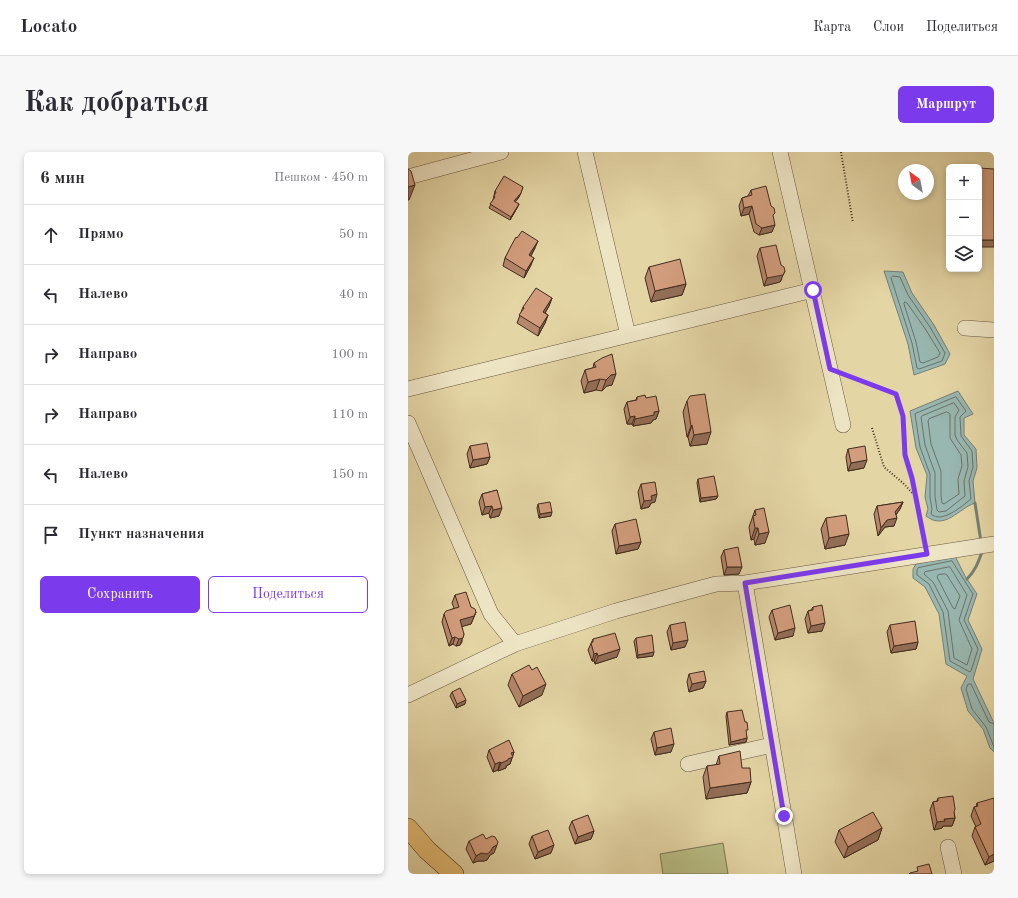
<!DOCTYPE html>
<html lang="ru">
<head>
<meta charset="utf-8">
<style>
	body { margin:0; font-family:"Old Standard TT",serif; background:#f7f7f7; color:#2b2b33 }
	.controls { position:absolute; right:12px; top:12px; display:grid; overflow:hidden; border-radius:6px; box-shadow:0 2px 6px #0003 }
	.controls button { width:36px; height:36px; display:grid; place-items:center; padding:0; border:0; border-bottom:1px solid #e1e1e2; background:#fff; color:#2b2b33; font:20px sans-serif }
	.compass { position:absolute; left:490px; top:12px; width:36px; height:36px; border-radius:50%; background:#fff; box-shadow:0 2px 6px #0003; rotate:328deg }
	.stop { position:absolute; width:12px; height:12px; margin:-9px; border:3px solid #7c3aed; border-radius:50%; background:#fff }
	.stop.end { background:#7c3aed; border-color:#fff; box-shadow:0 1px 4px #0008 }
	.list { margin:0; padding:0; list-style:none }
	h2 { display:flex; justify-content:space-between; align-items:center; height:52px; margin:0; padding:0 16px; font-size:17px }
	h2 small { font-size:13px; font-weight:400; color:#7c7c81 }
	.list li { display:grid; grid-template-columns:26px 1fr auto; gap:12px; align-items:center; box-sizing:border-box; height:60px; padding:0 16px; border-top:1px solid #e1e1e2 }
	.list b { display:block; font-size:15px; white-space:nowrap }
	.list em { font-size:13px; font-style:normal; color:#7c7c81 }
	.actions { display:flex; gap:8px; padding:12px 16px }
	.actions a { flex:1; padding:9px 0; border:1px solid #7c3aed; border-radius:6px; text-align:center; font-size:14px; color:#7c3aed }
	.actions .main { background:#7c3aed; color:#fff }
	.icon { flex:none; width:22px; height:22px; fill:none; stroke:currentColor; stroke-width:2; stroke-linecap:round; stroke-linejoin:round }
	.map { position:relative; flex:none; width:586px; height:722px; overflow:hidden; border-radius:6px }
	header { display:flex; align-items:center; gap:24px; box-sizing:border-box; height:56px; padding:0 20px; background:#fff; border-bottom:1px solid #e1e1e2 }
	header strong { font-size:19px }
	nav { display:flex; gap:22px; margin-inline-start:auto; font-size:14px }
	.intro { display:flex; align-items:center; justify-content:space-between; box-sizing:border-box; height:96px; padding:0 24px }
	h1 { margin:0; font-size:28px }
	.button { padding:10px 18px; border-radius:6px; background:#7c3aed; color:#fff; font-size:14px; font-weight:700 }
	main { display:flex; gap:24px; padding:0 24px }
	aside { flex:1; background:#fff; border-radius:6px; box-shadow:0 2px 6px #0003 }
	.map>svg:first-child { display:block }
	.green { fill:#b7bc84; stroke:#7c7452 }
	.water { fill:#98b7b0; stroke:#767f76 }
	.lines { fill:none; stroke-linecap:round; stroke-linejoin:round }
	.shore { stroke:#6d7268; stroke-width:1 }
	.stream { stroke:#767f76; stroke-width:3 }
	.minor-casing { stroke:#6a5640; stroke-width:16 }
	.major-casing { stroke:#422c1f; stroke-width:20 }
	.path { stroke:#422c1f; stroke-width:2; stroke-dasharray:1 2; stroke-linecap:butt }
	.minor { stroke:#ede4c4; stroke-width:15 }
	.major { stroke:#e2ba72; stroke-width:19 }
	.wall { fill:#b5876b; stroke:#422c1f }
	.shaded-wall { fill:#936e57; stroke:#422c1f }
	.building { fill:#d29d7c; stroke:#422c1f }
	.route { stroke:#7c3aed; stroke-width:5 }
</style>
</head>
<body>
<header>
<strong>Locato</strong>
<nav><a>Карта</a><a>Слои</a><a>Поделиться</a></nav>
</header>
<div class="intro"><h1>Как добраться</h1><a class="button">Маршрут</a></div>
<main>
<aside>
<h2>6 мин<small>Пешком · 450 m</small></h2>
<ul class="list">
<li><svg class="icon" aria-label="ahead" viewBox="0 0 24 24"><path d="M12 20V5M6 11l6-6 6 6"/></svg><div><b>Прямо</b></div><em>50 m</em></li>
<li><svg class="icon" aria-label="left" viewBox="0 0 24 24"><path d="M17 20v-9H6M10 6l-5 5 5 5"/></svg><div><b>Налево</b></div><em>40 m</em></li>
<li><svg class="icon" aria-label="right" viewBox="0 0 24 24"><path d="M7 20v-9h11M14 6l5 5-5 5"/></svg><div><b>Направо</b></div><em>100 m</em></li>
<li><svg class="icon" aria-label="right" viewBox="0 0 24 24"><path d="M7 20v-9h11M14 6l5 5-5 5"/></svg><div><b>Направо</b></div><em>110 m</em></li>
<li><svg class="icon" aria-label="left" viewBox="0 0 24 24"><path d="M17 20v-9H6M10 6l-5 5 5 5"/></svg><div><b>Налево</b></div><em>150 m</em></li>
<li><svg class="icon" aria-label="arrive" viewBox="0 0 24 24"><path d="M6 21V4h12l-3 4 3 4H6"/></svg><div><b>Пункт назначения</b></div></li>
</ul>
<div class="actions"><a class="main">Сохранить</a><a>Поделиться</a></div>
</aside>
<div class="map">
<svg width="586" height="722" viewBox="0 0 586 722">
	<rect width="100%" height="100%" fill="#e4d5a5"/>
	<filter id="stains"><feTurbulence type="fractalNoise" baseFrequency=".005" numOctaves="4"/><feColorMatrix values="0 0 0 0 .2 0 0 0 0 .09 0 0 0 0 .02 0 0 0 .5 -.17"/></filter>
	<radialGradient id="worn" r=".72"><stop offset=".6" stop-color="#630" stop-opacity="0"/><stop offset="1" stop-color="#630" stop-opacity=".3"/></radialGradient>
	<!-- green -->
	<path class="green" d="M315,691L320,722H255L252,702Z"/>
	<!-- water -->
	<path class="water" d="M476,119L495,120L504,141L526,173L542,202L537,212L506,223L500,192Z
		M550,239L565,262L556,266V283L568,297L569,316L565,329L567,351C551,356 537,379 518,364L520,357L517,345L519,323L508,296L502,259Z
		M547,404L557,424L569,442L560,468L574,497L565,527L586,571V600L582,596L575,577L560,559L553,536L559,524L538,512L531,462L517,435L505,426V417L508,412Z"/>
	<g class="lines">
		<!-- shore -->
		<path class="shore" d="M485,124L492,125L500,143L522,175L537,201L534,209L511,217L509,216L504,191L483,126Z
			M497,150L499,151L518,178L532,201L530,205L515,211L512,210L508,190L496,152Z
			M548,245L558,259L552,265L553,284L564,299L565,315L561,329L563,347C554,354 534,372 523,362L524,357L522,345V322L512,295L507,262Z
			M546,251L551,258L547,265V283L549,288L559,301L560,315L556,329L557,344L538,359L531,360L529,358L527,344V321L517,293L513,265L514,264Z
			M539,260L542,262V286L553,303L554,314L550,327L551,342L536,352L534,351L533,344V319L523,292L520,269L521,267Z
			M544,409L565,442L556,468L570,497L563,519L562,520L542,509L535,460L521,432L509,423V418L510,416Z
			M542,415L559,443L551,468L564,497L559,513L546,506L540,459L525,430L516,422L517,420Z
			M537,422L539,423L552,444L547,457L545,456L529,425L530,423Z
			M586,572L581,570L563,532H560L558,537L564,557L578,575L586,595"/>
		<!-- stream -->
		<path class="stream" d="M567,351L573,390
			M559,427C567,419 570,411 574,400"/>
		<!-- minor casing -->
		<g class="minor-casing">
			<path id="minor" d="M177,0L220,183
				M372,0L435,273
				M0,25L93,0
				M557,176L586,178
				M0,237L405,138
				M0,271L83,462L107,492
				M337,431L586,392
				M0,543L107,492L208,459L308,432L337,431L386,722
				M280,612L364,593
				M540,695L546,722"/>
		</g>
		<!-- major casing -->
		<g class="major-casing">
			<path id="major" d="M0,676L19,698L46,722"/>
		</g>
		<!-- path -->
		<path class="path" d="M433,0L445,71
			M436,222L488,242L495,264L497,303L508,345
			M464,276L476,315L495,331L508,345L517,391"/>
		<!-- minor -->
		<use href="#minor" class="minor"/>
		<!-- major -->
		<use href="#major" class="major"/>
	</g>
	<!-- wall -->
	<path class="wall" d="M115,35L111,45L107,50L111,52L109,56L102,68L81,56L85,48L87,39Z
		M343,38L365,66L364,80L351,83L346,80L341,62L333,64L331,54L334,46L340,44Z
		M109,86L127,96L123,104V113L116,126L95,114L97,106Z
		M352,96L374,127L372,130L356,134L349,104Z
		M241,115L278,132L274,143L243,150L237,126Z
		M144,146L141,154L137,161L140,163L137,171L130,184L109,171L115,155Z
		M186,211L204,233L199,234L194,239L188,238L176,241L173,229L177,218L185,216Z
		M229,245L238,246L251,259L248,267L245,268L243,271L225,274L224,272H219L216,257L219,250L228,248Z
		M279,249L299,292L282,294L280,285H279L275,260Z
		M62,294L82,305L79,312L62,316L59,302Z
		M440,297L456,316L440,319L438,305Z
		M290,327L310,344L308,347L292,350L289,331Z
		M233,332L247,350L243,351L241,355L233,357L230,340Z
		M89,338L91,364L82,366L81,361L74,363L71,350L74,342Z
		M495,350L492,357L488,363L486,374L477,375L470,384L466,362L469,354Z
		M130,352L143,364L131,366L129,356Z
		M347,358L357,391L347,393L346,387L343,388L341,375Z
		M418,366L437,393L417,397L413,377Z
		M207,372L233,390L230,397L208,402L204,379Z
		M316,398L331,422L316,423L313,405Z
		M47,443L63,455L68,460L63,472L54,474V490L52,493L48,494L45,492L41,494L34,470L36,462L46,456L44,451Z
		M405,455L414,479L400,481L397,467L400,459L403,458Z
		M364,458L385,484L367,488L361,465Z
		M262,473L277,495L263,498L259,480Z
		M482,473L510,490L508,497L483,501L479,480Z
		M228,486L245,504L229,506L226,489Z
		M185,487L209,505L187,512L186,509H184L180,498Z
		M104,522L134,543L111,555L100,533Z
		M281,522L298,529L295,536L281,540L279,530Z
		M44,540L57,552L48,556L42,544Z
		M319,560L338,582L339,586L338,590L321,593L318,564Z
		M246,580L263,600L247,603L243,587Z
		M81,598L106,600L102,612L98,614V616L90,619V618L85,620L79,605Z
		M311,604L334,616L343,630L339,641L298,647L295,625L299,614L308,613Z
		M530,646L546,660L547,666L544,674H535L534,676L526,678L522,658L525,650L529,649Z
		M569,651L586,709L577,713L564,684L567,675H568L563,664L566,655H568Z
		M164,669L186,679L183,687L167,692L161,676Z
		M474,676L470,688L436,706L427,690L431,678Z
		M124,684L143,701L127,707L121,692Z
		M61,689L86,701L82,703L79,708L76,709H70L65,711L58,697Z"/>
	<!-- shaded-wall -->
	<path class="shaded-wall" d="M7,33L1,48H0V35Z
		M113,41L111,45L105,53L106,49Z
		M111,52L109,56L102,68L103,65Z
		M344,54L341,62L333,64L336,56Z
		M367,73L364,80L351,83L354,76Z
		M571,88H586V95H571Z
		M130,89L127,96L119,110L121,103Z
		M126,106L123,113L116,126L118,119Z
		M377,119L372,130L356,134L359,126Z
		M278,132L274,143L243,150L247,139Z
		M144,146L141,154L133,168L135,160Z
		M140,163L137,171L130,184L132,176Z
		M208,222L204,233L199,234L194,239L198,228L203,223Z
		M192,227L188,238L176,241L180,230Z
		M251,259L248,267L245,268L243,271L225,274L227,267L246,260Z
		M227,264L224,272H219L222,265Z
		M284,273L280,285H279L283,274Z
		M303,280L299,292L282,294L286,283Z
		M82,305L79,312L62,316L65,308Z
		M459,308L456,316L440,319L443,311Z
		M249,342L247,350L243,351L241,355L233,357L236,349L243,344Z
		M310,344L308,347L292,350L293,346Z
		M495,350L492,357L485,367L489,366L486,374L477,375L470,384L473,376L479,368L487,360Z
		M84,354L81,361L74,363L77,355Z
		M94,356L91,364L82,366L85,358Z
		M144,360L143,364L131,366L132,362Z
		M347,376H350L346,387L343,388Z
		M361,380L357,391L347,393L351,382Z
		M441,382L437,393L417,397L421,386Z
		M233,390L230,397L208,402L211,394Z
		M319,415H334L331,422L316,423Z
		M68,460L63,472L49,476L52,468Z
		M417,471L414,479L400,481L403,474Z
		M387,476L385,484L367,488L370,481Z
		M56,482L52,493L48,494L51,487Z
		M47,485L45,492L41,494L44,486Z
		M280,488L277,495L263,498L265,491Z
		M510,490L508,497L483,501L486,494Z
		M212,497L209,505L187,512L190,504Z
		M246,500L245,504L229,506L230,503Z
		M189,501L186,509H184L186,502Z
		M298,529L295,536L281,540L284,532Z
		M138,532L134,543L111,555L115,544Z
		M58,548L57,552L48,556L49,552Z
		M339,586L338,590L321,593L323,590Z
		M266,592L263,600L247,603L249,596Z
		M106,600L102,612L98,614V616L90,619L93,611L103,601Z
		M92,610L90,618L85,620L87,612Z
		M343,630L339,641L298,647L302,636Z
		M547,666L544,674H535L534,676L526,678L529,670L536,667Z
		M474,676L470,688L436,706L440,695Z
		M186,679L183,687L167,692L170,685Z
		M89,693L86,701L82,703L79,708L76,709H70L65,711L68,704Z
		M146,693L143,701L127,707L130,700Z
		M586,702V709L577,713L581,705Z"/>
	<!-- building -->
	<path class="building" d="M571,16L586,17V88H571Z
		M0,17L3,19L7,33L0,35Z
		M96,24L115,35L113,41L106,49L111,52L103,65L82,52L87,45L86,44L88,40L87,39Z
		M358,34L363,54L366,56L367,61L365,63L367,73L354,76L348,72L344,54L336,56L334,46L344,43L343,38Z
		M114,79L130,89L121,103L126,106L118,119L97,106L103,94L108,85L109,86Z
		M368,93L373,113L376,115L377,119L375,123L359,126L352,96Z
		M272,107L278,132L247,139L241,115Z
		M128,136L144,146L135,160L140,163L132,176L111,163L116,156L115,155Z
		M204,202L208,222L203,223L198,228L192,227L180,230L177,218L188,215L186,211L194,206Z
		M297,242L303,280L286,283L284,273L283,274L279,249L282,244Z
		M237,243L238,246L248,244L251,259L246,260V263L227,267V264L222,265L219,250L229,248V245Z
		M79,291L82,305L65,308L62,294Z
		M457,294L459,308L443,311L440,297Z
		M306,324L310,344L293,346L290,327Z
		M247,330L249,342L243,344L244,348L236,349L233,332Z
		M89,338L94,356L85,358L84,354L77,355L74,342Z
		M142,350L144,360L132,362L130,352Z
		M495,350L487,360L489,366L479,368L473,376L469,354Z
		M356,356L361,380L351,382L350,376H347L345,364L348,363L347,358Z
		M438,363L441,382L421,386L418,366Z
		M228,367L233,390L211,394L207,372Z
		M330,395L334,415H319L316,398Z
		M58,440L63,455L67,457L68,460L66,464L52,468L56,482L55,486L51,487L47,485L44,486L36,462L38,459L51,455L47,443Z
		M382,453L387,476L370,481L364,458Z
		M414,453L417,471L403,474L400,459L405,458V455Z
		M507,469L510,490L486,494L482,473Z
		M277,470L280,488L265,491L262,473Z
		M207,481L212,497L190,504L189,501L186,502L183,491L185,490V487Z
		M244,483L246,500L230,503L228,486Z
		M121,513L124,518L129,515L138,532L115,544L104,522Z
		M296,519L298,529L284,532L281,522Z
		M52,536L58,548L49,552L44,540Z
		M334,558L337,570H339L340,578H338L339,586L323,590L319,560Z
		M263,576L266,592L249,596L246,580Z
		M101,588L106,600L103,601L105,605L100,607V608L93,611L92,610L87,612L81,598Z
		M332,599L334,616H342L343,630L302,636L299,614L312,612L311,604Z
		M545,644L547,657L546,660L547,666L536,667L537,669L529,670L525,650L530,649V646Z
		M586,646V702L581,705L567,675L573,672L566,655L570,654L569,651Z
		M465,660L474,676L440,695L431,678Z
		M180,663L186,679L170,685L164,669Z
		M140,678L146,693L130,700L124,684Z
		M75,682L78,687L84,684L87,685L90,690L89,693L85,695L82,700L79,702L73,701L68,704L61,689Z
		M521,712L524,722H501L502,721L510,719L509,715Z"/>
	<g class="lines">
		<!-- route -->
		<path class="route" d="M376,664L337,431L519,402L504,326L497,303L495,264L488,242L422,217L405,138"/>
	</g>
	<rect width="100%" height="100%" filter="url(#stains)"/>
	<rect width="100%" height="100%" fill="url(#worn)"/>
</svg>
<div class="controls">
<button>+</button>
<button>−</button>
<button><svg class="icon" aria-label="layers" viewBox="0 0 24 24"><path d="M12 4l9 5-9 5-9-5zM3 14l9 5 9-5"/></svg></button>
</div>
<svg class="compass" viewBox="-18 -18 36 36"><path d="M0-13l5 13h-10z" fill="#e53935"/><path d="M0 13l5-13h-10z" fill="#7c7c81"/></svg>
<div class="stop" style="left:405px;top:138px"></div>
<div class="stop end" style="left:376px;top:664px"></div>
</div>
</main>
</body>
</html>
